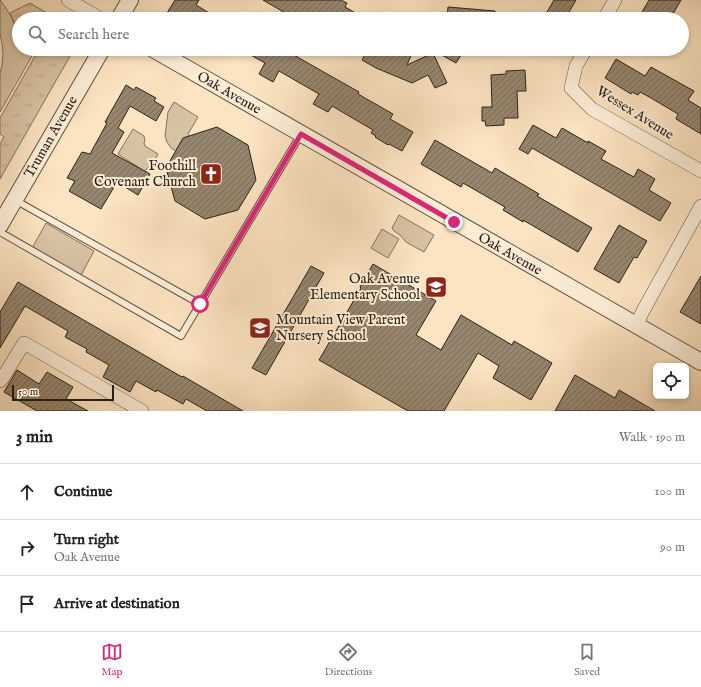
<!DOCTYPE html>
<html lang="en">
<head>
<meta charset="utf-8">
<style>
	body { margin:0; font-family:"IM FELL English",serif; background:#f6f6f6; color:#222 }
	.controls { position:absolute; right:12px; bottom:12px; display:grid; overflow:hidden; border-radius:6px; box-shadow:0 2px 6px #0003 }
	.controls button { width:36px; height:36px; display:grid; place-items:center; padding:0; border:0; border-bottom:1px solid #e0e0e0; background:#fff; color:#222; font:20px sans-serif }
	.scale { position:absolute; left:12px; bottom:10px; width:102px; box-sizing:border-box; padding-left:4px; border:2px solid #2a2217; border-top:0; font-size:11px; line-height:14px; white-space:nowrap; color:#2a2217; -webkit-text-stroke:3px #fdedd7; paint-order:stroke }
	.stop { position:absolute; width:12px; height:12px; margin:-9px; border:3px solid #db2777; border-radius:50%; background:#fff }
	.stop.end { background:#db2777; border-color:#fff; box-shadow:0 1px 4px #0008 }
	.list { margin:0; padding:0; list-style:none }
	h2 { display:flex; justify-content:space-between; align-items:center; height:52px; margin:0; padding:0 16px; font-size:17px }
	h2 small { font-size:13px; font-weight:400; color:#767676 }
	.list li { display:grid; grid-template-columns:26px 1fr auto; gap:12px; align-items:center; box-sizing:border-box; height:56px; padding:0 16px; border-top:1px solid #e0e0e0 }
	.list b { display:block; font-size:15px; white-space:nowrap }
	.list p { margin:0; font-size:13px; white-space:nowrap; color:#767676 }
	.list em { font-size:13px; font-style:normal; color:#767676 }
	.icon { flex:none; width:22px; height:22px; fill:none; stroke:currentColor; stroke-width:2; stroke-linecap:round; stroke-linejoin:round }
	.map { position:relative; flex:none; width:701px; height:411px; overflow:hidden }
	.search { position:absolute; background:#fff; box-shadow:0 2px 6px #0003; left:12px; right:12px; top:12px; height:44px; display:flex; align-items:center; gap:10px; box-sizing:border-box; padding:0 14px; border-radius:22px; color:#767676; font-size:15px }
	.sheet { height:220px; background:#fff }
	nav { display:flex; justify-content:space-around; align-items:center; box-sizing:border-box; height:56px; border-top:1px solid #e0e0e0; background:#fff; font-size:11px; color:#767676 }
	nav a { display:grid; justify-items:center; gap:2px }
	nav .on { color:#db2777 }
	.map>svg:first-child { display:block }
	.grass { fill:url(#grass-tufts); stroke:#81725e }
	.green { fill:#d8c2a4; stroke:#81725e }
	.building { fill:url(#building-hatch); stroke:#2a2217 }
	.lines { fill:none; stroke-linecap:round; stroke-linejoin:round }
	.service-casing { stroke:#5e5242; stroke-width:8 }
	.minor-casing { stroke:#5e5242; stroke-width:14 }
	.tertiary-casing { stroke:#5e5242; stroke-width:18 }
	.service { stroke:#fdedd7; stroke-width:6 }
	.minor { stroke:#fdedd7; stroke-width:13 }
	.tertiary { stroke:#fdedd7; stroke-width:16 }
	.route { stroke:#db2777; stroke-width:5 }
	.labels { text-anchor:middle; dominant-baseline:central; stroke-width:4; stroke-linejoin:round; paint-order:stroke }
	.street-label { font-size:14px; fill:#2a2217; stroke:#fdedd7 }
	.poi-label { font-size:14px; fill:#2a2217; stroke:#fdedd7; text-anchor:end }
</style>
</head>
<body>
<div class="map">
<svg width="701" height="411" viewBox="0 0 701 411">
	<defs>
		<pattern id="grass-tufts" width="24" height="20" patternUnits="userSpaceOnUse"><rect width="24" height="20" fill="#d8c2a4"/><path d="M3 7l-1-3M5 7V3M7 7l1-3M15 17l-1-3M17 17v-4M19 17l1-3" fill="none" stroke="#baa68c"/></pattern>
		<pattern id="building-hatch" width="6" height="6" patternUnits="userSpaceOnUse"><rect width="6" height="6" fill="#97866f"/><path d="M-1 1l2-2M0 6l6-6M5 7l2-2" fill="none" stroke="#7b6d5a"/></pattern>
	</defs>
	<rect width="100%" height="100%" fill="#fce3c1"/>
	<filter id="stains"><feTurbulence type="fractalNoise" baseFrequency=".005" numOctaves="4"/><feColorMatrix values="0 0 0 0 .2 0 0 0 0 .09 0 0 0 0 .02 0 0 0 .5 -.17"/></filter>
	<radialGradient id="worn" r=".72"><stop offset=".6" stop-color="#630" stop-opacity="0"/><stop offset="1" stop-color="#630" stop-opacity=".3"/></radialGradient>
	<!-- grass -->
	<path class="grass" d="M30,3L57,19H19V28L16,26L10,13Z
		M39,49H74L0,179V144L4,137L0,134V118Z"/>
	<!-- green -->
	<path class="green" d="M0,0C12,15 19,30 19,49H36L0,112V74L2,65L3,54L2,43L0,34Z
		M174,102L198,117L188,134L189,136L176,151L171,148L167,142L165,136L168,112Z
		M133,129L144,136L145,140L144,143L145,146L158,154L152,165L144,171L118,154Z
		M399,215L434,235L424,252L406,242L401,236L393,230L392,228Z
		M46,223L94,251L79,279L31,250Z
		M382,229L399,239L388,258L371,248Z"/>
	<!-- building -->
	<path class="building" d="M175,0H199L196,5L219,19H177L167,13Z
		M263,0H341L347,3L345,7L366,19H284L287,14Z
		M554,0H576L565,19H543Z
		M649,0H681L670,19H638Z
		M448,7L495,11V19H447Z
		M240,49H294L292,54L359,92L358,94L393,114L390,119L413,132L402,151L389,144L388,145L375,137L376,136L371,133L373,130L332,106L328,112L313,104L319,94L279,71L273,82L259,74L265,63Z
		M368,49H414L407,65L433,53L447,83L435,88L428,75L412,83L376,68L362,60Z
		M431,49H465L456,63Z
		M616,59L645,76L651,67L694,91L688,100L701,108V134L676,119L678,114L651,98L640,92L638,95L632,92L631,94L605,78Z
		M525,70L526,91H517L518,118H504V125L486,126L485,121H482V107H492L491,75L506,74V71Z
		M126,85L134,90L136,87L156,98L154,101L164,107L156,121L130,106L118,128L124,132L112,153L150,174L138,195L117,182L101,209L69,191L75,181L67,178L82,152L90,154L107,123L105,122Z
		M533,125L556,138L562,128L588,143V141L606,151L601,159L634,177L638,169L655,179L649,190L671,203L660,221L532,148L528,154L519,149Z
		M217,127L248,145L256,180L238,210L205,219L175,201L166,168L183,138Z
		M435,140L492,173L495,168L539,194L537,196L592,228L578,252L523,220V222L503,210L505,207L463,183L461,187L421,164Z
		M619,225L647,241L637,258L634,257L619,283L594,269Z
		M373,264L436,301L416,335L441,350L461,315L512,345L514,341L552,363L531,400L493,378L499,366L478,353L444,411H408L319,360L361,288L360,287Z
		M311,266L324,273L266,375L252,368Z
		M701,276V324L680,312Z
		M18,282L182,377L183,376L243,411H207L186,399L183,404L157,390L156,392L136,381L130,392L103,377L109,365L86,352L87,349L65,337L68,331L25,306L0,348V312Z
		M17,370L39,384L47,372L73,387L66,399L88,411H37L4,392Z
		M575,375L615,398L619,390L655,411H555Z"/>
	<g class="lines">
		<!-- service casing -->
		<g class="service-casing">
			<path id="service" d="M15,200L200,304
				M0,232L181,336L301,134"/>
		</g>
		<!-- minor casing -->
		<g class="minor-casing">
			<path id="minor" d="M68,0L101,19
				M604,19L615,0
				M586,49L576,66L571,88L592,109L701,171
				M636,326L643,311L701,206
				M0,381L2,379L24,343L142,411"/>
		</g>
		<!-- tertiary casing -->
		<g class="tertiary-casing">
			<path id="tertiary" d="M119,19L130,0
				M153,49L701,362
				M0,225L102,49"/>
		</g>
		<!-- service -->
		<use href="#service" class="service"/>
		<!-- minor -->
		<use href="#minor" class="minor"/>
		<!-- tertiary -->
		<use href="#tertiary" class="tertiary"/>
	</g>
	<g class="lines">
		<!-- route -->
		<path class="route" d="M200,304L301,134L454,222"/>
	</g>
	<!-- icons -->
	<defs>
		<g id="church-square" transform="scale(1.15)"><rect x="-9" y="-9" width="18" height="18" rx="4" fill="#8f2418" stroke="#fdedd7"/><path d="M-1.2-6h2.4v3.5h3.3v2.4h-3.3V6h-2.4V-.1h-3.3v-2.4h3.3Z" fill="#fff"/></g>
		<g id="school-square" transform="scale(1.15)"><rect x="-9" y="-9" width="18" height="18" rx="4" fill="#8f2418" stroke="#fdedd7"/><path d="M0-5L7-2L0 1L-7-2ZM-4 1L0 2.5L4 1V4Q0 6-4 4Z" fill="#fff"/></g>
	</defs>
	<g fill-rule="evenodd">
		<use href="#church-square" x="211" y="174"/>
		<use href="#school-square" x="436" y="287"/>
		<use href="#school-square" x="260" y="328"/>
	</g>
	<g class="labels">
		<!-- street labels -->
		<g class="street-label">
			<text transform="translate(229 93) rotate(30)">Oak Avenue</text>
			<text transform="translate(635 113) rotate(32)">Wessex Avenue</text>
			<text transform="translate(51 137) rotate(-60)">Truman Avenue</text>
			<text transform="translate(510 254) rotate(30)">Oak Avenue</text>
		</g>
		<!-- poi labels -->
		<g class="poi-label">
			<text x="196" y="166">Foothill<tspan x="196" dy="16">Covenant Church</tspan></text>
			<text x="420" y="279">Oak Avenue<tspan x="420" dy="16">Elementary School</tspan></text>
			<text x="276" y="320" text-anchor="start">Mountain View Parent<tspan x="276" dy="16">Nursery School</tspan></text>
		</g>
	</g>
	<rect width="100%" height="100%" filter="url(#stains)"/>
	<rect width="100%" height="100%" fill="url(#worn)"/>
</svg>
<div class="controls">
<button><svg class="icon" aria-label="locate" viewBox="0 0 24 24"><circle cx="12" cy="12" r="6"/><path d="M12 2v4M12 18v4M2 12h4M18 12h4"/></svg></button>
</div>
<div class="scale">50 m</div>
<div class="stop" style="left:200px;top:304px"></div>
<div class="stop end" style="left:454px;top:222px"></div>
<div class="search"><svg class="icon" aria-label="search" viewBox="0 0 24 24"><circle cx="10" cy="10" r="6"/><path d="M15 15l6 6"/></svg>Search here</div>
</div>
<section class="sheet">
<h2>3 min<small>Walk · 190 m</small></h2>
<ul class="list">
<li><svg class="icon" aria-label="ahead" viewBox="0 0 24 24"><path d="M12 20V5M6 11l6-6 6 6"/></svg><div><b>Continue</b></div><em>100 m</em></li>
<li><svg class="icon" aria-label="right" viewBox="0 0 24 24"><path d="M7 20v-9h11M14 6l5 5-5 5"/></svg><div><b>Turn right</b><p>Oak Avenue</p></div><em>90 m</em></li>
<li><svg class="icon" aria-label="arrive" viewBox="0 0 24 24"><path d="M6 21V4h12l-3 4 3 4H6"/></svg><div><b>Arrive at destination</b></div></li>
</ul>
</section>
<nav>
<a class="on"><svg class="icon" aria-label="map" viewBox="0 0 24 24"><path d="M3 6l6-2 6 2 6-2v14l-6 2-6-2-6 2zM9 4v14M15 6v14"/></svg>Map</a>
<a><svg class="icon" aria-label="directions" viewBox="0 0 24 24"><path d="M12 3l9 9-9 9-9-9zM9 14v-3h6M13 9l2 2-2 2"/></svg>Directions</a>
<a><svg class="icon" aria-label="saved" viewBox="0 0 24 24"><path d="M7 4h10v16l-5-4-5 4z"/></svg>Saved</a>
</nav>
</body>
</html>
